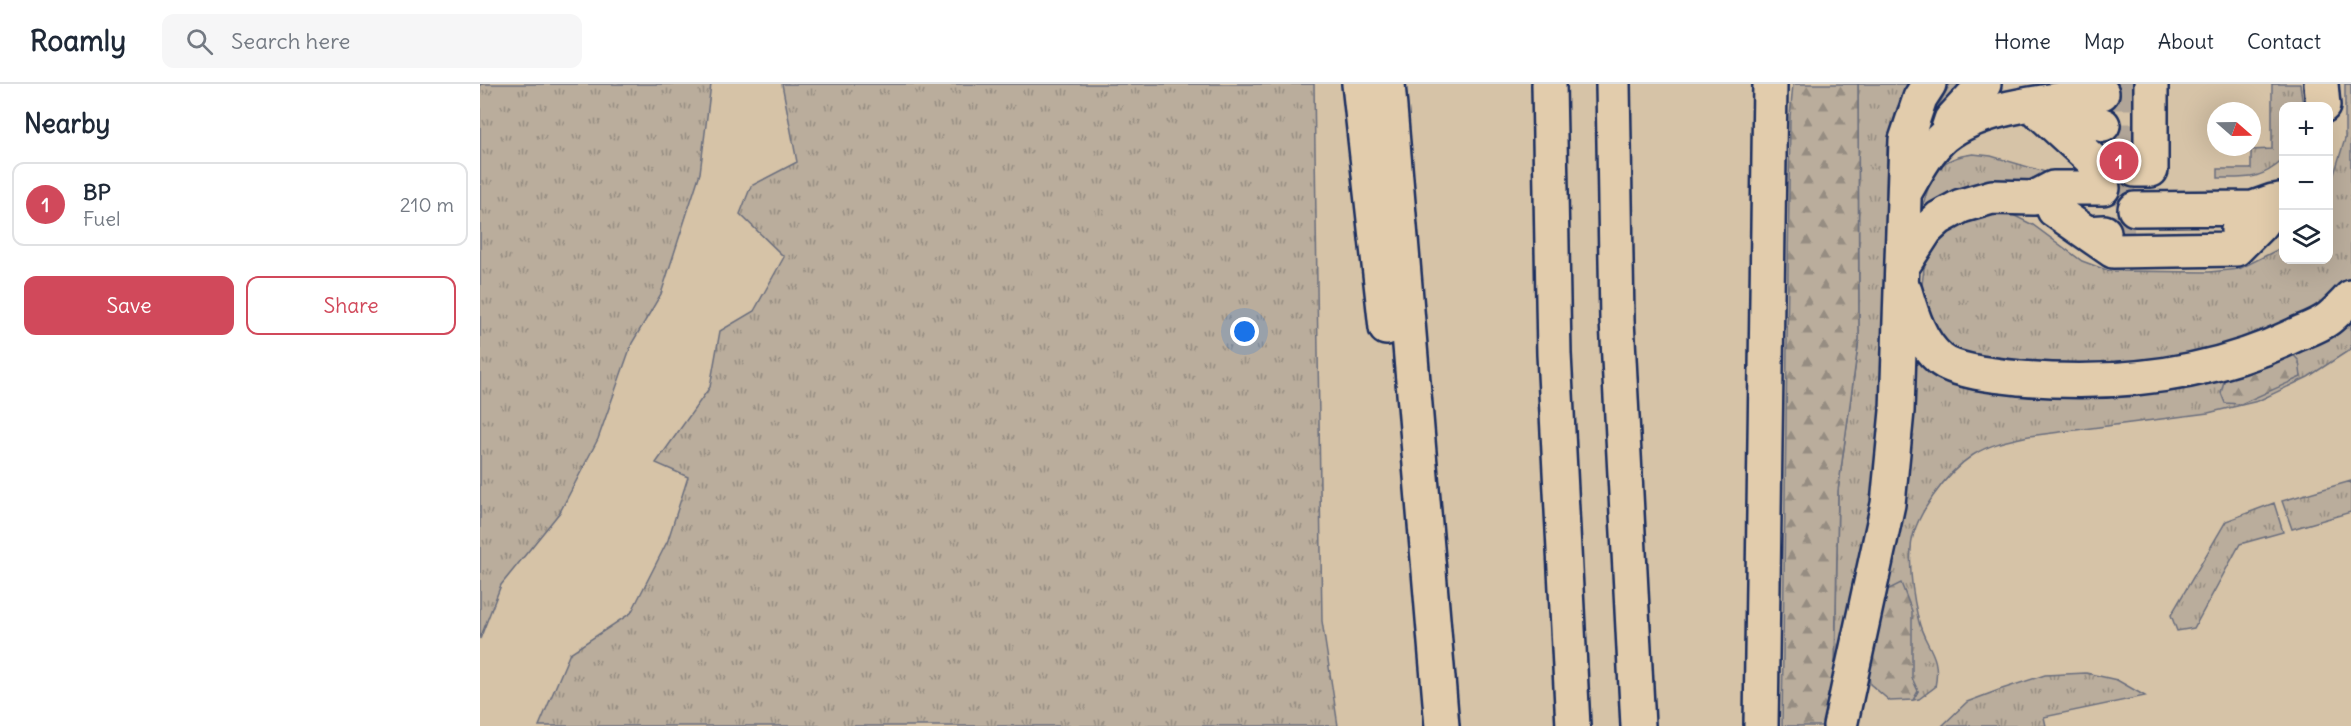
<!DOCTYPE html>
<html lang="en">
<head>
<meta charset="utf-8">
<style>
	body { margin:0; font-family:Delius,sans-serif; background:#f6f6f7; color:#1f2937 }
	.controls { position:absolute; right:18px; top:18px; display:grid; overflow:hidden; border-radius:12px; box-shadow:0 6px 24px #0002 }
	.controls button { width:54px; height:54px; display:grid; place-items:center; padding:0; border:0; border-bottom:2px solid #e0e1e3; background:#fff; color:#1f2937; font:30px sans-serif }
	.compass { position:absolute; left:1727px; top:18px; width:54px; height:54px; border-radius:50%; background:#fff; box-shadow:0 6px 24px #0002; rotate:110deg }
	.you { position:absolute; left:765px; top:248px; width:21px; height:21px; margin:-15px; border:4px solid #fff; border-radius:50%; background:#1a73e8; box-shadow:0 0 0 9px #1a73e833 }
	.badge { display:grid; place-items:center; width:39px; height:39px; border-radius:50%; background:#d1495b; color:#fff; font-size:20px; font-weight:700 }
	.pin { position:absolute; translate:-50% -50%; border:3px solid #fff; box-shadow:0 2px 6px #0006 }
	.list { margin:0; padding:0; list-style:none }
	h2 { display:flex; justify-content:space-between; align-items:center; height:78px; margin:0; padding:0 24px; font-size:26px }
	h2 small { font-size:20px; font-weight:400; color:#747a83 }
	.list li { display:grid; grid-template-columns:39px 1fr auto; gap:18px; align-items:center; box-sizing:border-box; height:84px; margin:0 12px 12px; padding:0 12px; border:2px solid #e0e1e3; border-radius:12px }
	.list b { display:block; font-size:22px; white-space:nowrap }
	.list p { margin:0; font-size:20px; white-space:nowrap; color:#747a83 }
	.list em { font-size:20px; font-style:normal; color:#747a83 }
	.actions { display:flex; gap:12px; padding:18px 24px }
	.actions a { flex:1; padding:14px 0; border:2px solid #d1495b; border-radius:12px; text-align:center; font-size:21px; color:#d1495b }
	.actions .main { background:#d1495b; color:#fff }
	.icon { flex:none; width:33px; height:33px; fill:none; stroke:currentColor; stroke-width:2; stroke-linecap:round; stroke-linejoin:round }
	.map { position:relative; flex:none; width:1871px; height:642px; overflow:hidden }
	header { display:flex; align-items:center; gap:36px; box-sizing:border-box; height:84px; padding:0 30px; background:#fff; border-bottom:2px solid #e0e1e3 }
	header strong { font-size:28px }
	nav { display:flex; gap:33px; margin-inline-start:auto; font-size:21px }
	.search { width:420px; height:54px; background:#f6f6f7; display:flex; align-items:center; gap:15px; box-sizing:border-box; padding:0 21px; border-radius:12px; color:#747a83; font-size:22px }
	main { display:flex }
	aside { flex:1; background:#fff }
	.map>svg:first-child { display:block }
	.grass { fill:url(#grass-tufts); stroke:#6a6e7d; stroke-width:1.5 }
	.forest { fill:url(#forest-firs); stroke:#6a6e7d; stroke-width:1.5 }
	.lines { fill:none; stroke-linecap:round; stroke-linejoin:round }
	.minor-tunnel { stroke:#b1a598; stroke-width:33; stroke-dasharray:33 16; stroke-linecap:butt }
	.minor-casing { stroke:#1b2f5e; stroke-width:38 }
	.highway-casing { stroke:#1b2f5e; stroke-width:38 }
	.minor { stroke:#e2ccac; stroke-width:33 }
	.highway { stroke:#e2ccac; stroke-width:33 }
</style>
</head>
<body>
<header>
<strong>Roamly</strong>
<div class="search"><svg class="icon" aria-label="search" viewBox="0 0 24 24"><circle cx="10" cy="10" r="6"/><path d="M15 15l6 6"/></svg>Search here</div>
<nav><a>Home</a><a>Map</a><a>About</a><a>Contact</a></nav>
</header>
<main>
<aside>
<h2>Nearby<small></small></h2>
<ul class="list">
<li><span class="badge">1</span><div><b>BP</b><p>Fuel</p></div><em>210 m</em></li>
</ul>
<div class="actions"><a class="main">Save</a><a>Share</a></div>
</aside>
<div class="map">
<svg width="1871" height="642" viewBox="0 0 1871 642">
	<defs>
		<pattern id="grass-tufts" width="24" height="20" patternUnits="userSpaceOnUse" patternTransform="scale(1.5)"><rect width="24" height="20" fill="#baad9c"/><path d="M3 7l-1-3M5 7V3M7 7l1-3M15 17l-1-3M17 17v-4M19 17l1-3" fill="none" stroke="#968d82"/></pattern>
		<pattern id="forest-firs" width="22" height="20" patternUnits="userSpaceOnUse" patternTransform="scale(1.5)"><rect width="22" height="20" fill="#baad9c"/><path d="M5 1l3.5 6h-7zM16 11l3.5 6h-7z" fill="#968d82"/></pattern>
	</defs>
	<rect width="100%" height="100%" fill="#d6c3a7"/>
	<filter id="ink" filterUnits="userSpaceOnUse"><feTurbulence type="fractalNoise" baseFrequency=".0167" numOctaves="2"/><feDisplacementMap in="SourceGraphic" scale="12" xChannelSelector="R" yChannelSelector="G"/><feConvolveMatrix kernelMatrix="1 2 1 2 8 2 1 2 1" color-interpolation-filters="sRGB"/></filter>
	<g filter="url(#ink)">
		<!-- grass -->
		<path class="grass" d="M0,0H231L220,89L181,210L152,259L118,355L80,428L21,501L0,555Z
			M302,0H834L842,537L858,642H59L90,569L151,529L188,456L208,393L176,379L230,303L240,247L274,227L304,173L260,130L271,102L317,78Z
			M1378,0H1430L1417,24L1407,63L1401,372L1388,446L1355,598L1358,407L1379,255Z
			M1470,0H1480L1442,53Z
			M1792,0H1820L1823,22H1804L1803,76C1780,96 1768,94 1738,94V85H1771V66L1792,65Z
			M1865,0H1871V194L1824,234L1704,275L1614,282L1552,281L1483,271L1466,259L1449,235L1441,209L1444,184L1454,161L1468,143L1512,127L1533,131L1553,141L1602,177L1629,187L1729,188L1759,185L1803,163L1804,176H1848L1849,106L1865,55Z
			M1493,70L1511,72L1572,90L1574,96C1528,96 1477,94 1443,128L1441,127C1452,93 1453,75 1493,70Z
			M1871,230V265L1828,293L1778,317L1728,329L1549,352C1530,356 1510,360 1493,371C1467,388 1432,434 1431,465C1429,488 1433,512 1438,534C1444,564 1462,568 1455,603L1439,615L1433,616L1438,607L1425,592L1399,510L1429,284L1440,275L1567,308Z
			M1871,397V428L1812,445L1802,417Z
			M1794,419L1803,448L1760,460L1714,544L1697,547L1691,531L1746,437Z
			M1606,589L1637,596L1665,612L1564,633L1566,642H1462L1487,618L1519,606L1565,591Z"/>
		<!-- forest -->
		<path class="forest" d="M1313,0H1378L1379,255L1358,407L1354,642H1302L1310,33Z
			M1809,266L1819,277L1821,293L1761,320L1745,319L1741,309L1746,289Z
			M1421,499L1432,527V594L1438,607L1433,616L1410,617L1390,600L1386,567L1399,510Z"/>
		<g class="lines">
			<!-- minor-tunnel -->
			<path class="minor-tunnel" d="M1622,9H1655
				M1623,56H1655
				M1623,104H1655
				M1624,148L1654,147"/>
			<!-- minor casing -->
			<g class="minor-casing">
				<path id="minor" d="M1841,0L1843,22
					M1552,21L1623,86
					M1560,23L1623,41
					M1468,45L1471,36L1504,0
					M1655,86H1671V0
					M1425,108C1436,89 1447,67 1464,52C1503,20 1574,18 1622,9
					M1655,125L1773,124L1793,117
					M1574,126L1607,149L1624,148
					M1758,146L1780,141L1799,116
					M1607,149L1633,167L1756,165L1780,141
					M1422,183L1446,146L1459,134L1481,122L1512,113L1554,114L1573,104H1623
					M1425,207C1432,231 1440,258 1460,275C1475,288 1520,292 1540,294C1635,302 1728,293 1815,251C1826,246 1839,242 1848,235C1856,229 1864,220 1871,213
					M1360,642L1408,420L1417,327L1426,56L1440,14L1449,0"/>
			</g>
			<!-- highway casing -->
			<g class="highway-casing">
				<path id="highway" d="M879,0L906,244
					M908,0L962,642
					M1069,0L1074,270L1093,642
					M1133,0L1137,236L1158,642
					M1281,642L1290,0"/>
			</g>
			<!-- minor -->
			<use href="#minor" class="minor"/>
			<!-- highway -->
			<use href="#highway" class="highway"/>
		</g>
	</g>
</svg>
<div class="controls">
<button>+</button>
<button>−</button>
<button><svg class="icon" aria-label="layers" viewBox="0 0 24 24"><path d="M12 4l9 5-9 5-9-5zM3 14l9 5 9-5"/></svg></button>
</div>
<svg class="compass" viewBox="-18 -18 36 36"><path d="M0-13l5 13h-10z" fill="#e53935"/><path d="M0 13l5-13h-10z" fill="#747a83"/></svg>
<div class="you"></div>
<div class="pin badge" style="left:1639px;top:77px">1</div>
</div>
</main>
</body>
</html>
